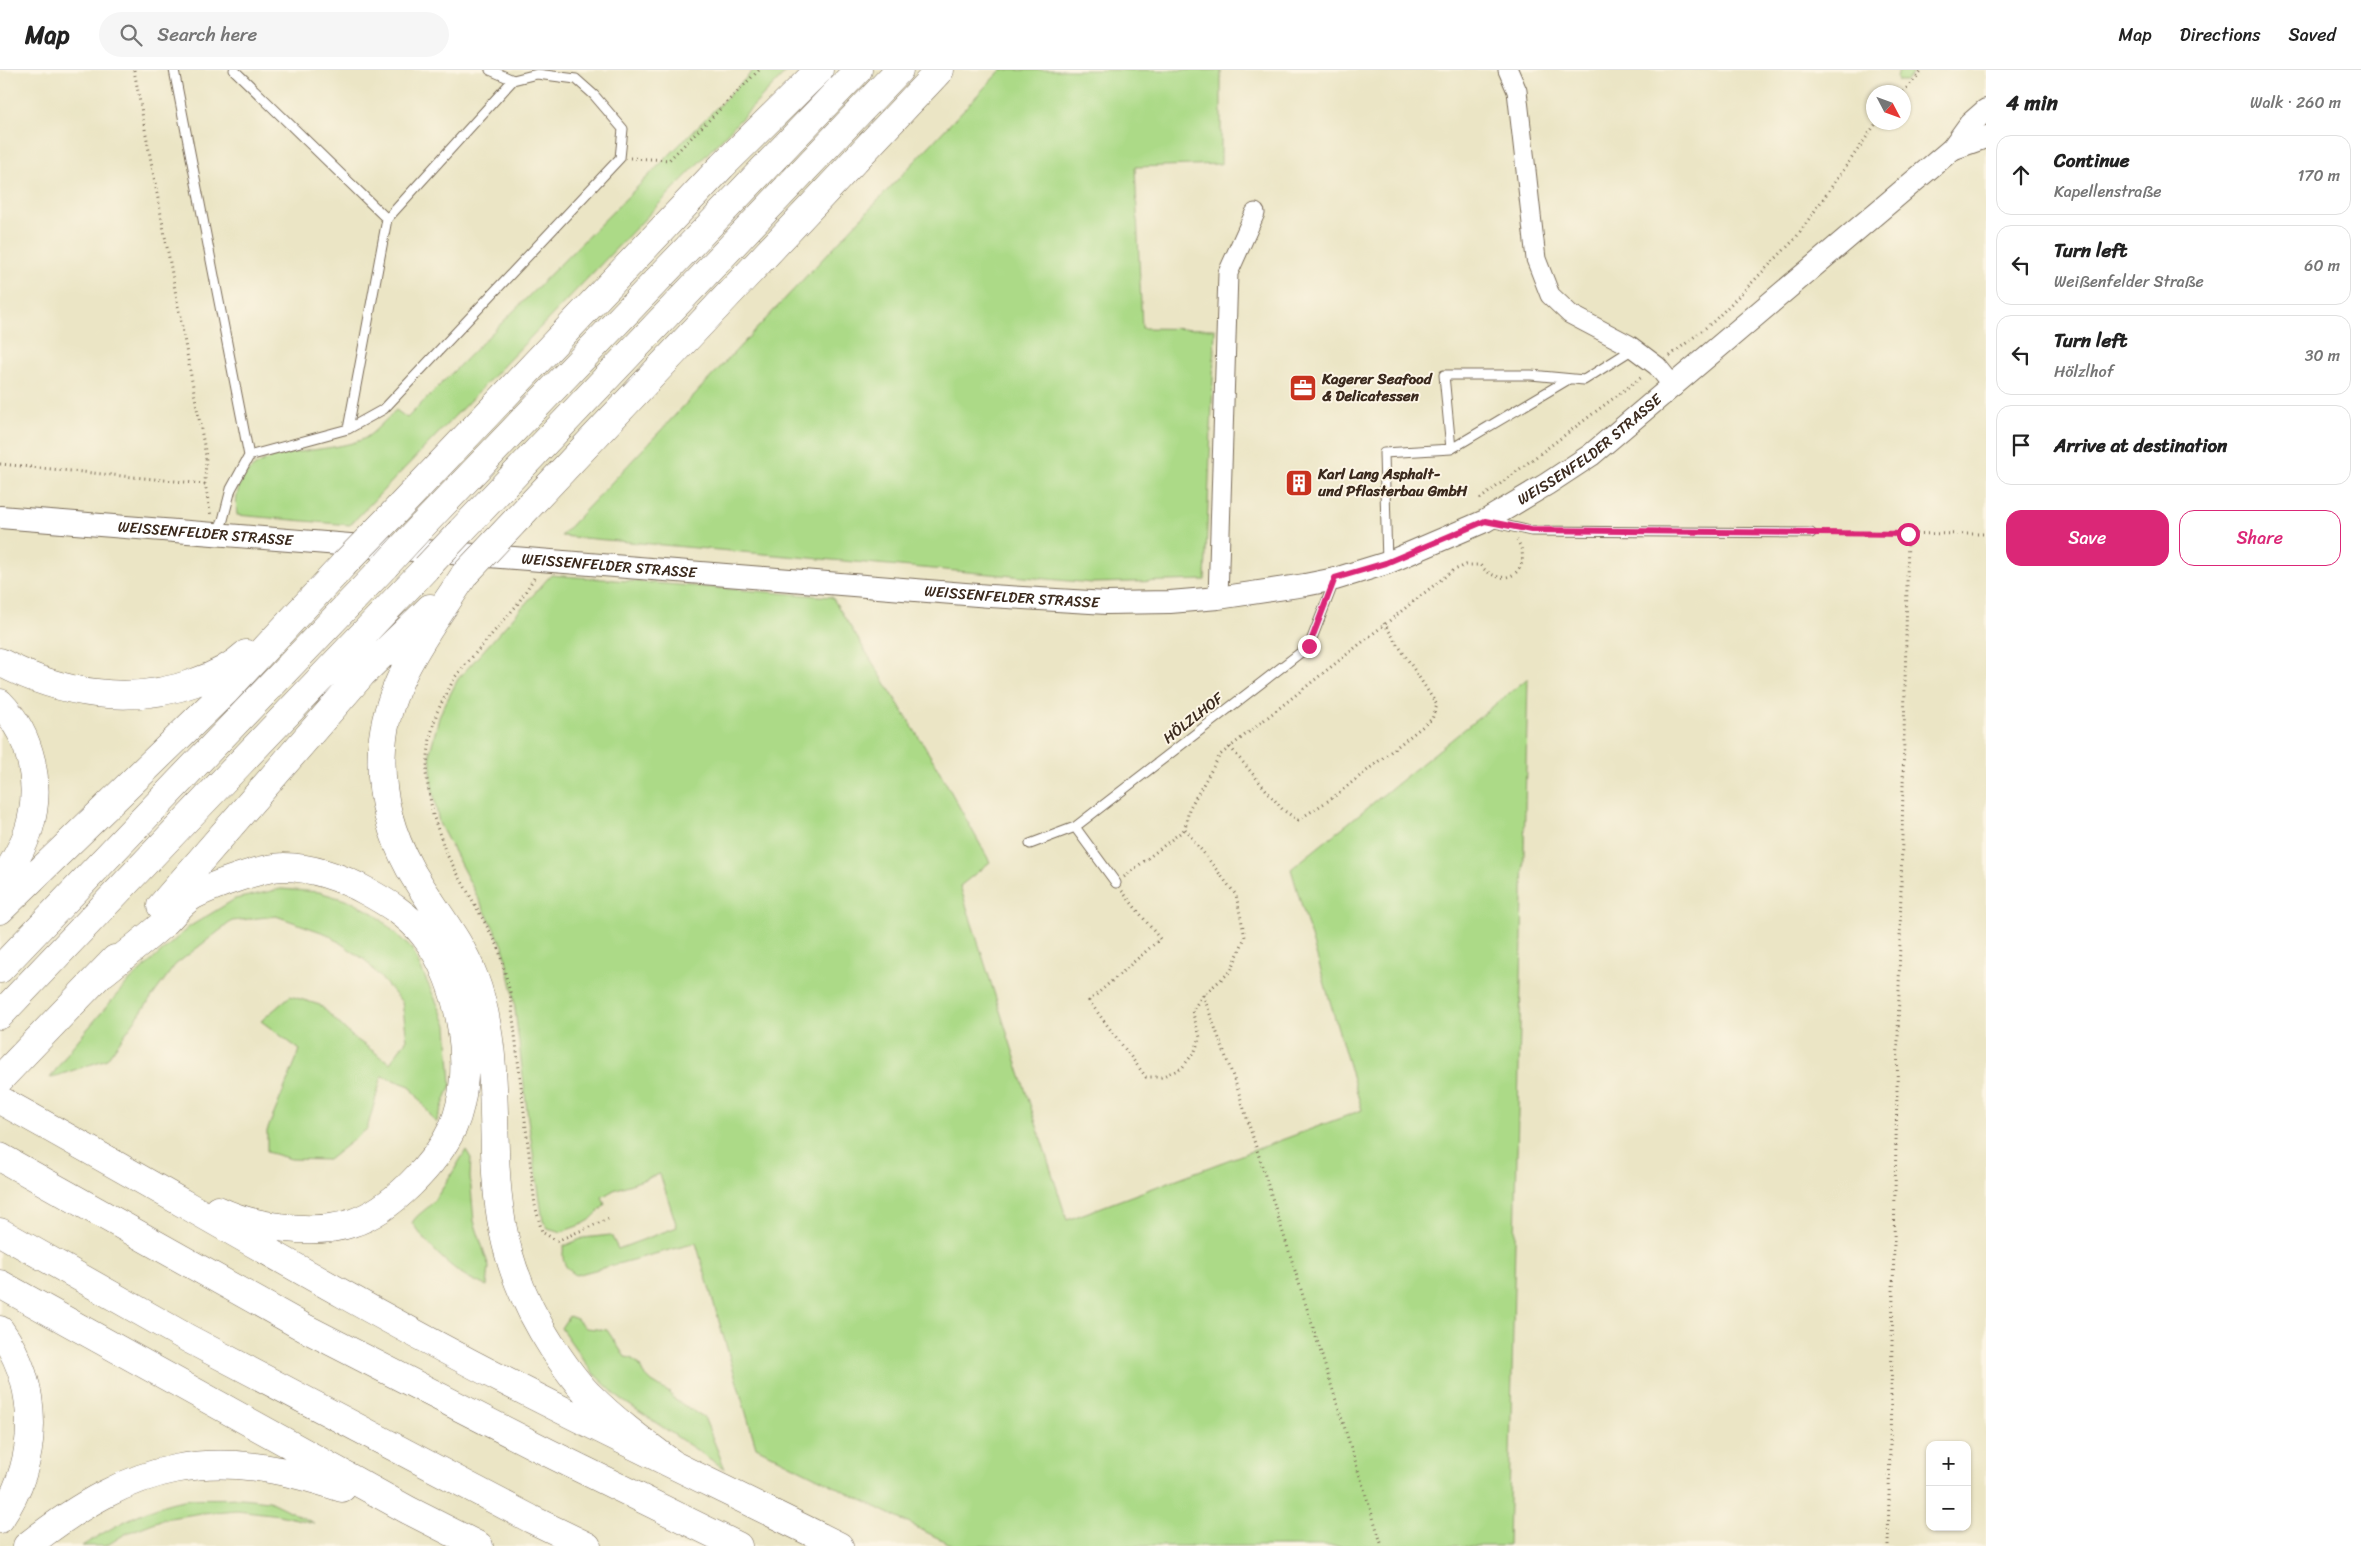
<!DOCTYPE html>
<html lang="en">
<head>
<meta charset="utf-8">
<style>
	body { margin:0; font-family:Sriracha,sans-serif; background:#f6f6f6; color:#222 }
	.controls { position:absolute; right:15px; bottom:15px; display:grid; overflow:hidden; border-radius:10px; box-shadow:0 1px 4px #0004 }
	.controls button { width:45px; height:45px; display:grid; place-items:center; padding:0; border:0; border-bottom:1px solid #e0e0e0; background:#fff; color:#222; font:25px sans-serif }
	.compass { position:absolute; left:1866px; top:15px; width:45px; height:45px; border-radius:50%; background:#fff; box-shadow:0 1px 4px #0004; rotate:131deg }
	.stop { position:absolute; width:15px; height:15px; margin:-11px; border:4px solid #db2777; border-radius:50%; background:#fff }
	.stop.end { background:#db2777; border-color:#fff; box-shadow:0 1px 5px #0008 }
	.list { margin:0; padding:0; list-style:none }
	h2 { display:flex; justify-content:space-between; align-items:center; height:65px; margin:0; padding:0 20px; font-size:21px }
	h2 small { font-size:16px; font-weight:400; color:#767676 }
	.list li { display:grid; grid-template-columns:32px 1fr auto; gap:15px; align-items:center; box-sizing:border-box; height:80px; margin:0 10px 10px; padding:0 10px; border:1px solid #e0e0e0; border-radius:15px }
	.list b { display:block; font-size:19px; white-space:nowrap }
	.list p { margin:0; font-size:16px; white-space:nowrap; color:#767676 }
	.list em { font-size:16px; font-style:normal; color:#767676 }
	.actions { display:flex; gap:10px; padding:15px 20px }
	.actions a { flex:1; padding:11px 0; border:1px solid #db2777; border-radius:15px; text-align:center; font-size:18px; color:#db2777 }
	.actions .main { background:#db2777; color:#fff }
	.icon { flex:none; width:28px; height:28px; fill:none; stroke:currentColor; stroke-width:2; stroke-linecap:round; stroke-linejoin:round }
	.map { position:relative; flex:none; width:1986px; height:1476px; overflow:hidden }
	header { display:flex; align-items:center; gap:30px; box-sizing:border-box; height:70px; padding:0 25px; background:#fff; border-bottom:1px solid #e0e0e0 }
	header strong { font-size:24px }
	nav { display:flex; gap:28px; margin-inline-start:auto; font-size:18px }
	.search { width:350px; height:45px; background:#f6f6f6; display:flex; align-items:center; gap:12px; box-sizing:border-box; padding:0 18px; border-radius:28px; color:#767676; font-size:19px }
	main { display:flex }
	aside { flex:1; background:#fff }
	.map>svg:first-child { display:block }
	.green { fill:#acda87; stroke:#748252 }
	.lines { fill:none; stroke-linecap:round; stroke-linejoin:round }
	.service-casing { stroke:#796b58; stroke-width:11 }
	.minor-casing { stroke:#796b58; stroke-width:21 }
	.tertiary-casing { stroke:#796b58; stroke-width:24 }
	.motorway-casing { stroke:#796b58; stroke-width:29 }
	.path { stroke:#796b58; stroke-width:3; stroke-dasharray:1 4; stroke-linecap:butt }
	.service { stroke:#fff; stroke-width:9 }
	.minor { stroke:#fff; stroke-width:19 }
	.tertiary { stroke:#fff; stroke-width:22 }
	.motorway { stroke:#fff; stroke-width:28 }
	.motorway-bridge-casing { stroke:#796b58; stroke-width:29; stroke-linecap:butt }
	.motorway-bridge { stroke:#fff; stroke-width:28 }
	.route { stroke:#db2777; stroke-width:6 }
	.labels { text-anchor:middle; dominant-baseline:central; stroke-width:4; stroke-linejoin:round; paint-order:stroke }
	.poi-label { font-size:15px; font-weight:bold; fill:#3b2a1e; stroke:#fcf5e5; text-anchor:start }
	.street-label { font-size:15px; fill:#3b2a1e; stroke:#fcf5e5 }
</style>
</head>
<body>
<header>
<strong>Map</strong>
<div class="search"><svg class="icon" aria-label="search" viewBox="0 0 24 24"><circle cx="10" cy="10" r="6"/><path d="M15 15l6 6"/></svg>Search here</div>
<nav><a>Map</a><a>Directions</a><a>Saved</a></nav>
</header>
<main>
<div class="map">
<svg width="1986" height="1476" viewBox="0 0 1986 1476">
	<rect width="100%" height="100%" fill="#fcf5e5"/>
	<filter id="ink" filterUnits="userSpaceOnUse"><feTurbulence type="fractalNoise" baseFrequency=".02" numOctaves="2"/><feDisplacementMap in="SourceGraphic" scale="10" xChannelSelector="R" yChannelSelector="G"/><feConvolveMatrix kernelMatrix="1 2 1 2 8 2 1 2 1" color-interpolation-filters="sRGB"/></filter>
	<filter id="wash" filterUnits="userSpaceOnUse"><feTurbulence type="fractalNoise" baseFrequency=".0096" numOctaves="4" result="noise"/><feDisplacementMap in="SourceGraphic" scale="20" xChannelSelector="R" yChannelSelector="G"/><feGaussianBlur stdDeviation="1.12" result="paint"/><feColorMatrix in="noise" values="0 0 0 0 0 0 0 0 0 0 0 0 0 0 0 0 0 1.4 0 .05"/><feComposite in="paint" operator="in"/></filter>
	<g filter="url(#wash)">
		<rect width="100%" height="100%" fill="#ebe5c5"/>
		<!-- green -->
		<path class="green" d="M754,0H788L350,455L237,445C228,370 316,388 361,370C371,367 387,348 396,340L407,348Z
			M1001,0H1221V94L1135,97L1142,258L1215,259L1205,510L1092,513L561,466Z
			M1899,0H1917L1906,11H1898L1897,7Z
			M551,505L832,527L936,695L990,792L960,816L1067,1150L1362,1040L1291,799L1528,608L1508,1476H954L756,1377L696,1173L576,1205C564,1198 561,1190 564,1176L583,1168L611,1165L618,1179L677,1157L660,1104L614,1120L602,1127L605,1135L590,1150L583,1154L561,1162L548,1158L543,1151L528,1049L513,922L503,876L439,753L432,716L430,682L440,644L458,609Z
			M281,819L319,822L352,832L375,844L412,879L447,955L451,1014L436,1053L410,1016L382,1006L367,1059L328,1090L291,1089L267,1082V1061L300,980L261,951L290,926L320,935L353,967L390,993L407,969L402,932L365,890L327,864L276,846L232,851L175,895L107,989L50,1008L72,977L126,914L189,857L235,829Z
			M466,1080L471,1088L470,1107L474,1151L489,1197L487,1216C455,1205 432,1180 412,1153C417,1144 425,1141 431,1134C445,1117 455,1098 466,1080Z
			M569,1246L577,1249L585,1258L607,1260L625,1287L631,1288L639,1294L643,1303L652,1312L670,1323L675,1330L704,1347L725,1399L619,1328L592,1302L561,1258Z
			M241,1428L269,1431L314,1453L279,1445L237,1440L202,1443L163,1449L125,1464L106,1476H82C112,1457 154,1433 191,1429C207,1428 224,1429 241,1428Z"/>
	</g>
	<g filter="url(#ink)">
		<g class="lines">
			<!-- service casing -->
			<g class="service-casing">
				<path id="service" d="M174,0L249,386L231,419L223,450L217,463
					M234,0L387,149
					M1569,309L1451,379L1444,305H1531L1584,310L1633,279
					M348,359L387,149L513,10
					M249,386L348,359L384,339L620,88L623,59L594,25L576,9L537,4L513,10L490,0
					M1490,452L1531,461L1811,463
					M1387,493L1384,383L1451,379
					M1075,757L1116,813
					M1030,774L1075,757L1309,576L1334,512"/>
			</g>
			<!-- minor casing -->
			<g class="minor-casing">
				<path id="minor" d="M1508,0L1517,21L1536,189L1550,225L1570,244L1629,275L1657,296L1674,317
					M1218,528L1228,203L1255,143"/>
			</g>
			<!-- tertiary casing -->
			<g class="tertiary-casing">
				<g id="tertiary">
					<path d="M1952,79L1986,67"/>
					<path id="s1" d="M0,447L990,526L1107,533L1170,532L1218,528L1305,515L1335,509L1387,493L1485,451L1547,414L1591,385L1952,79L1970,54L1986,40"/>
				</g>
			</g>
			<!-- motorway casing -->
			<g class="motorway-casing">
				<path id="motorway" d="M389,448L722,96L819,0
					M518,448L940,0
					M421,457L858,0
					M461,461L899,0
					M465,504C431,557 386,612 382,678C379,720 390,762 410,799C431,836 459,867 474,907C495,963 493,1022 495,1081C497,1159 511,1214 554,1280C565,1296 576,1313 591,1327C616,1352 645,1373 673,1394
					M0,592C60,624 131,636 196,612C214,606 232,597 246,584
					M0,633C32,666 42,715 29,759C23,778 11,797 0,814
					M161,836L362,604L430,538
					M0,840L225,622L344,494
					M0,899L385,496
					M103,903C123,887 143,871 163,854C173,845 182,831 194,825C214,815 263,797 284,797C311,797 343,808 366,821C388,833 408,845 424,865C461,912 477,1001 453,1057C436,1094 390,1141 352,1153C315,1166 253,1157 218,1140
					M0,945L426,498
					M0,1009L115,889
					M0,1030C169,1123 334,1223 505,1311C616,1368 728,1421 839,1476
					M0,1087L305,1258L549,1383L738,1476
					M0,1162L189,1269L531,1449L587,1476
					M0,1214L408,1440L479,1476
					M0,1260C41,1317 39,1392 0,1449
					M27,1476C135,1391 212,1374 342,1418"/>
			</g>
			<!-- path -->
			<path class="path" d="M134,0L206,386L205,414L211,446
				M1903,22L1923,0
				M630,88L669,90L759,0
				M1670,286L1714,251L1795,169L1877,52
				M0,394L205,414
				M1480,429L1643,306
				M1822,463L1986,464
				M534,508L517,535L455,607L437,642L430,668L426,704L433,745L446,783L498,876L510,922L535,1135L542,1162L557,1171L608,1149
				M1230,677L1283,740L1298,750L1331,729L1432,649L1437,635L1384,553
				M1124,807L1185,759
				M1122,821L1160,869L1089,931L1146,1007H1161L1182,998L1195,981L1200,967L1192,941L1203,925L1231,901L1245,867L1236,825L1185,759L1189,739L1220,685L1452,501L1466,495H1480C1505,523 1535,498 1517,470
				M1203,925L1238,1020L1382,1476
				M1888,1476L1908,464"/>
			<!-- service -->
			<use href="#service" class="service"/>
			<!-- minor -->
			<use href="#minor" class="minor"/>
			<!-- tertiary -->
			<use href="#tertiary" class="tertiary"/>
			<!-- motorway -->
			<use href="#motorway" class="motorway"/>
			<!-- motorway-bridge casing -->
			<g class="motorway-bridge-casing">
				<path id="motorway-bridge" d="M344,494L389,448
					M385,496L421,457
					M426,498L461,461
					M465,504L518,448"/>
			</g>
			<!-- motorway-bridge -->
			<use href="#motorway-bridge" class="motorway-bridge"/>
		</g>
	</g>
	<g class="lines" filter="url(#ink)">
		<!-- route -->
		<path class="route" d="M1309,576L1335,508L1386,493L1485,451L1531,460L1908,464"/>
	</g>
	<!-- icons -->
	<defs>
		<g id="office-square" transform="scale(1.4375)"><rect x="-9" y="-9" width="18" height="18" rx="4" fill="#c8321e" stroke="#fcf5e5"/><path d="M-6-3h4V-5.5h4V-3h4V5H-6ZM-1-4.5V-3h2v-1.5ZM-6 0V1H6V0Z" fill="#fff"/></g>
		<g id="building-square" transform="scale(1.4375)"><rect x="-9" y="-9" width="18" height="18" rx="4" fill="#c8321e" stroke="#fcf5e5"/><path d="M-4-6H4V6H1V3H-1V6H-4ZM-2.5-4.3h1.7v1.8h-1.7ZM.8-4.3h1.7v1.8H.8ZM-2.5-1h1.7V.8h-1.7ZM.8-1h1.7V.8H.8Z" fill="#fff"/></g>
	</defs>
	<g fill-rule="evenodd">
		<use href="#office-square" x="1303" y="318"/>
		<use href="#building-square" x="1299" y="413"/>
	</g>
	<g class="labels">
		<!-- poi labels -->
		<g class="poi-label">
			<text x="1322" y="309">Kagerer Seafood<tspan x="1322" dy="17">&amp; Delicatessen</tspan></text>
			<text x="1318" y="404">Karl Lang Asphalt-<tspan x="1318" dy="17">und Pflasterbau GmbH</tspan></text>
		</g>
		<!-- street labels -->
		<g class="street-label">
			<text stroke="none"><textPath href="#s1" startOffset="1628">WEISSENFELDER STRASSE</textPath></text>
			<text stroke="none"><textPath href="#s1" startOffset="206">WEISSENFELDER STRASSE</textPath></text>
			<text stroke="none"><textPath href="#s1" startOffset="611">WEISSENFELDER STRASSE</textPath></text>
			<text stroke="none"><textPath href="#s1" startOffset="1015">WEISSENFELDER STRASSE</textPath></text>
			<text transform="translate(1193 648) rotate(-38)">HÖLZLHOF</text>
		</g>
	</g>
</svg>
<div class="controls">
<button>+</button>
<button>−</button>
</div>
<svg class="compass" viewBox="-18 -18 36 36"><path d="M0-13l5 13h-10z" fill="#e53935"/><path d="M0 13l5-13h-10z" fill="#767676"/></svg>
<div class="stop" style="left:1908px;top:464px"></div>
<div class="stop end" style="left:1309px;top:576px"></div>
</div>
<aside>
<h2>4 min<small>Walk · 260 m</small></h2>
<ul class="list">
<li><svg class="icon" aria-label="ahead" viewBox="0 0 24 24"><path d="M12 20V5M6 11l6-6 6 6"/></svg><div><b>Continue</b><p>Kapellenstraße</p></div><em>170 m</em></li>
<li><svg class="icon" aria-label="left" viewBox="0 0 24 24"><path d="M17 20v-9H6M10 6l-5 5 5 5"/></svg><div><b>Turn left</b><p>Weißenfelder Straße</p></div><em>60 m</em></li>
<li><svg class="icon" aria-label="left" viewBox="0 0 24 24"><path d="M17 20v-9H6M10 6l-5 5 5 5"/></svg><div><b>Turn left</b><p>Hölzlhof</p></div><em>30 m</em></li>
<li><svg class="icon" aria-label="arrive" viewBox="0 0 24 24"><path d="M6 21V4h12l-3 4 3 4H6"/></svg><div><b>Arrive at destination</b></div></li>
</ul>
<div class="actions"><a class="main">Save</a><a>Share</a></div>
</aside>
</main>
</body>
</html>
